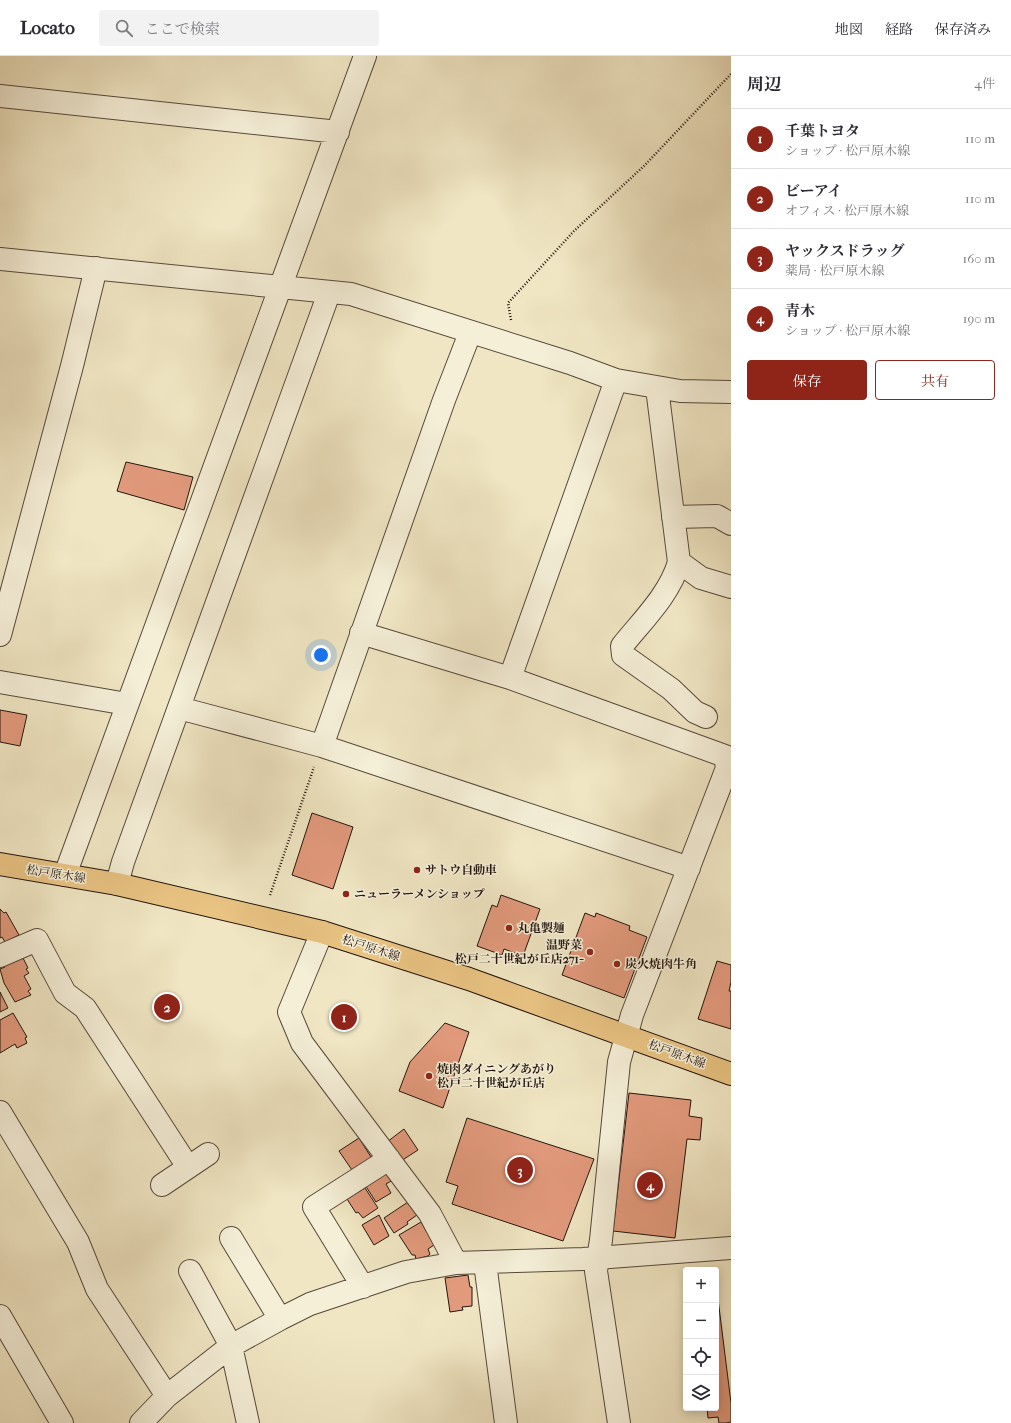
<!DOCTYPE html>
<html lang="ja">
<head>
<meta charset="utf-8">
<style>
	body { margin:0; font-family:"IM FELL French Canon","Noto Serif JP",serif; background:#f2f2f3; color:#2b2b33 }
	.controls { position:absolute; right:12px; bottom:12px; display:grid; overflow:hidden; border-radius:4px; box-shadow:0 2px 10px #0003 }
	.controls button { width:36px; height:36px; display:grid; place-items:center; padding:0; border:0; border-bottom:1px solid #e1e1e2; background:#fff; color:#2b2b33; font:20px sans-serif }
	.you { position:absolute; left:321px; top:599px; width:14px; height:14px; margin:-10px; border:3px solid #fff; border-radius:50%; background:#1a73e8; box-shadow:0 0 0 6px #1a73e833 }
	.badge { display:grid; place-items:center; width:26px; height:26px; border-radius:50%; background:#8f2418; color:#fff; font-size:13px; font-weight:700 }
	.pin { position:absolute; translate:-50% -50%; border:2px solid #fff; box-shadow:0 1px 4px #0006 }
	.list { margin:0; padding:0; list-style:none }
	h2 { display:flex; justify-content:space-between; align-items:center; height:52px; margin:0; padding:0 16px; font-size:17px }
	h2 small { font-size:13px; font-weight:400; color:#7c7c81 }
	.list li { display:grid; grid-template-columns:26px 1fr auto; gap:12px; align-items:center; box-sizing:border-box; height:60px; padding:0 16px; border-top:1px solid #e1e1e2 }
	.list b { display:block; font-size:15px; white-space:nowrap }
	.list p { margin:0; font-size:13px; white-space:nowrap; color:#7c7c81 }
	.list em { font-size:13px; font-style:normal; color:#7c7c81 }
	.actions { display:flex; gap:8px; padding:12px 16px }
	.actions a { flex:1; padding:9px 0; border:1px solid #8f2418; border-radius:4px; text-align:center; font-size:14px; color:#8f2418 }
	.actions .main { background:#8f2418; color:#fff }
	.icon { flex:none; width:22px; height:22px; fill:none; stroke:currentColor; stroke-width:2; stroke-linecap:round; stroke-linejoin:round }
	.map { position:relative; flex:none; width:731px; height:1367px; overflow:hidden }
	header { display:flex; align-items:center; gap:24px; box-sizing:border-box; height:56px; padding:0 20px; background:#fff; border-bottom:1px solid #e1e1e2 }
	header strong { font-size:19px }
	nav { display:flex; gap:22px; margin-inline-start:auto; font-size:14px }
	.search { width:280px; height:36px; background:#f2f2f3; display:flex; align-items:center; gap:10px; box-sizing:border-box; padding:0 14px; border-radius:4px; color:#7c7c81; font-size:15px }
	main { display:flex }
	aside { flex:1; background:#fff }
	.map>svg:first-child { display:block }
	.building { fill:#e29a7c; stroke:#23150e }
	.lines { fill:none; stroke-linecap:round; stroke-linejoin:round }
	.minor-casing { stroke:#56493b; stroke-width:24 }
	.major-casing { stroke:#23150e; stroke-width:24 }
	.path { stroke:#23150e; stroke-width:2.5; stroke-dasharray:1 2; stroke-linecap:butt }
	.minor { stroke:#f5efd8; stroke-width:22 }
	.major { stroke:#e8c382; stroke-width:22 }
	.poi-dot { fill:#8f2418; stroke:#f5efd8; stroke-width:1.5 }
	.labels { text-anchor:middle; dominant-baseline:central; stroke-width:3; stroke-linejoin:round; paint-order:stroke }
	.poi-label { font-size:12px; font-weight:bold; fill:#23150e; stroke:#f5efd8; text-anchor:start }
	.street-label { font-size:12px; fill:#23150e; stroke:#f5efd8 }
</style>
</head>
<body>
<header>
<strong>Locato</strong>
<div class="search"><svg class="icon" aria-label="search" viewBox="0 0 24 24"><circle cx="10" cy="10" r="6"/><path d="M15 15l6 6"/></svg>ここで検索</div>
<nav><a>地図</a><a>経路</a><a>保存済み</a></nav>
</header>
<main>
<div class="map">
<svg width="731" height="1367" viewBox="0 0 731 1367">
	<rect width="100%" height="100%" fill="#f0e6c3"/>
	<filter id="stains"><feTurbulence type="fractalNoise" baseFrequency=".005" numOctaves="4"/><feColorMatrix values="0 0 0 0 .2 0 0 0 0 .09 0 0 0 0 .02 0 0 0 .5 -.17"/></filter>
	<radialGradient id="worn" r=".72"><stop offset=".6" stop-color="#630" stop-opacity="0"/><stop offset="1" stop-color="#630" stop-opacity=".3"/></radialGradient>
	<!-- building -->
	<path class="building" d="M126,406L193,421L184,454L117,435Z
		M0,654L27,659L20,690L0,686Z
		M312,757L353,771L333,833L292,819Z
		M501,839L540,853L523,900L504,893L502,899L477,890L492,849L497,851Z
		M0,853L4,857L6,856L19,879L5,886L2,881L0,882Z
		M585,857L595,861L596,857L630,870L629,874L647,881L624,942L562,919Z
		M23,902L28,912L26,913L29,917L24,920L31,933L28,935L31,939L15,946L4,927L0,913L5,911L4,908L15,903L16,905Z
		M717,905L731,909V926L729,935H731V973L698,963Z
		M0,936L8,952L0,956Z
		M13,957L27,981L25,982L27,987L17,992L15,988L0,997V964Z
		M445,967L469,976L443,1052L399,1035L410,1006Z
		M629,1037L691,1044L689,1060L702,1062L700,1084L687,1083L675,1182L613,1175Z
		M467,1062L594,1103L563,1185L452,1148L458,1130L446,1126Z
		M404,1073L418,1094L401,1105L387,1086Z
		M359,1082L371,1101L354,1117L339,1095Z
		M388,1115L393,1124L386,1128L391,1137L376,1146L365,1129Z
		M365,1132L378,1152L363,1162L358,1156L356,1157L347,1143Z
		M408,1146L417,1159L407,1166L408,1168L394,1177L384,1162Z
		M379,1159L389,1180L374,1189L362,1169Z
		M421,1166L434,1189L428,1193L430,1198L428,1200L416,1203L415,1199H412L399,1179Z
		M468,1219L470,1231H472V1250L462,1251L463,1254L450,1256L445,1222Z
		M716,1227L731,1347V1366L726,1367H719L718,1361L708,1362L707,1352H716Z"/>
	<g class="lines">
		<!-- minor casing -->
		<g class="minor-casing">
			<path id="minor" d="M0,40L338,76
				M0,203L351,238L570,307L616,324L680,335L731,336
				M470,277L444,344L322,690L689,812
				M657,332L679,506C670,538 642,565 622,590L623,599L671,633L695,656L706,661
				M673,461L717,460L731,468
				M679,506L701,522L731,531
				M361,577L510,622L725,700L727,712L632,959L619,1006L601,1184L596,1215L619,1367
				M0,579L72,310L96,212
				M510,622L616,324
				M0,626L127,648
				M179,652L322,690
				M65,819L365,0
				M117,828L123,806L329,237
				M322,876L289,956L302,987L430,1158L456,1207
				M0,900L37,884L65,937L85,952L188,1111
				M0,1056L78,1186L97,1233L167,1340
				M162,1129L208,1098
				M231,1182L280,1263
				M485,1207L506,1367
				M190,1215L231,1290L248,1367
				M363,1231L314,1151L389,1103
				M0,1260L62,1367
				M141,1367L167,1340L231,1290L280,1263L310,1248L406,1216L456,1207L583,1203L731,1192"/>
		</g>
		<!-- major casing -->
		<g class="major-casing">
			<path id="major" d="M0,808L117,828L322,876L469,923L731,1018"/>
		</g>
		<!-- path -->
		<path class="path" d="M511,264L508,247L574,175L645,109L731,18
			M270,839L314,711"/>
		<!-- minor -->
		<use href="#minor" class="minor"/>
		<!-- major -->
		<use href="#major" class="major"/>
	</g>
	<!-- markers -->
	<g class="poi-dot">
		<circle cx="417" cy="814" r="4"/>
		<circle cx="346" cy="838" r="4"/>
		<circle cx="509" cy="872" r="4"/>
		<circle cx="590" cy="896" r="4"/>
		<circle cx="617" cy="908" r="4"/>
		<circle cx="429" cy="1020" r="4"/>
	</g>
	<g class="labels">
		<!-- poi labels -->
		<g class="poi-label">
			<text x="425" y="814">サトウ自動車</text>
			<text x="354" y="838">ニューラーメンショップ</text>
			<text x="517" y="872">丸亀製麺</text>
			<text x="582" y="889" text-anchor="end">温野菜<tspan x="582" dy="14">松戸二十世紀が丘店271-</tspan></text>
			<text x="625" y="908">炭火焼肉牛角</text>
			<text x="437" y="1013">焼肉ダイニングあがり<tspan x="437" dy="14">松戸二十世紀が丘店</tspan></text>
		</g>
		<!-- street labels -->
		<g class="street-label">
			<text transform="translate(56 818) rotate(9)">松戸原木線</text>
			<text transform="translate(371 892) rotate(18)">松戸原木線</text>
			<text transform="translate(677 998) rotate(20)">松戸原木線</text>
		</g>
	</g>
	<rect width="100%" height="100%" filter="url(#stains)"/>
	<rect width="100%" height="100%" fill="url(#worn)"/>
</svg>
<div class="controls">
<button>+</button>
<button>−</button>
<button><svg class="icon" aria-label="locate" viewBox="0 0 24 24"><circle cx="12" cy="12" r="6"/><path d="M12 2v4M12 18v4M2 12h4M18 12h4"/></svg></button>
<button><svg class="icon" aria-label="layers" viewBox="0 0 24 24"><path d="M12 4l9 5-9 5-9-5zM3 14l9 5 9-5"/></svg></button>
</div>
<div class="you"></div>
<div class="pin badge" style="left:344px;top:961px">1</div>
<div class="pin badge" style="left:167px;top:951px">2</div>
<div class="pin badge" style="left:520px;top:1114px">3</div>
<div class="pin badge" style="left:650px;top:1129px">4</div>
</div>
<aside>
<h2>周辺<small>4件</small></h2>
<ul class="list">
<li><span class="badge">1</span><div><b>千葉トヨタ</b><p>ショップ · 松戸原木線</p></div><em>110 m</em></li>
<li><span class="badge">2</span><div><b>ビーアイ</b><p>オフィス · 松戸原木線</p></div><em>110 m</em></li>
<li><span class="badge">3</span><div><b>ヤックスドラッグ</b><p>薬局 · 松戸原木線</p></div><em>160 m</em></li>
<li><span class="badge">4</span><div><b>青木</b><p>ショップ · 松戸原木線</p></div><em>190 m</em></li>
</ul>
<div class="actions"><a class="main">保存</a><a>共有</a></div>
</aside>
</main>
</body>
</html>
